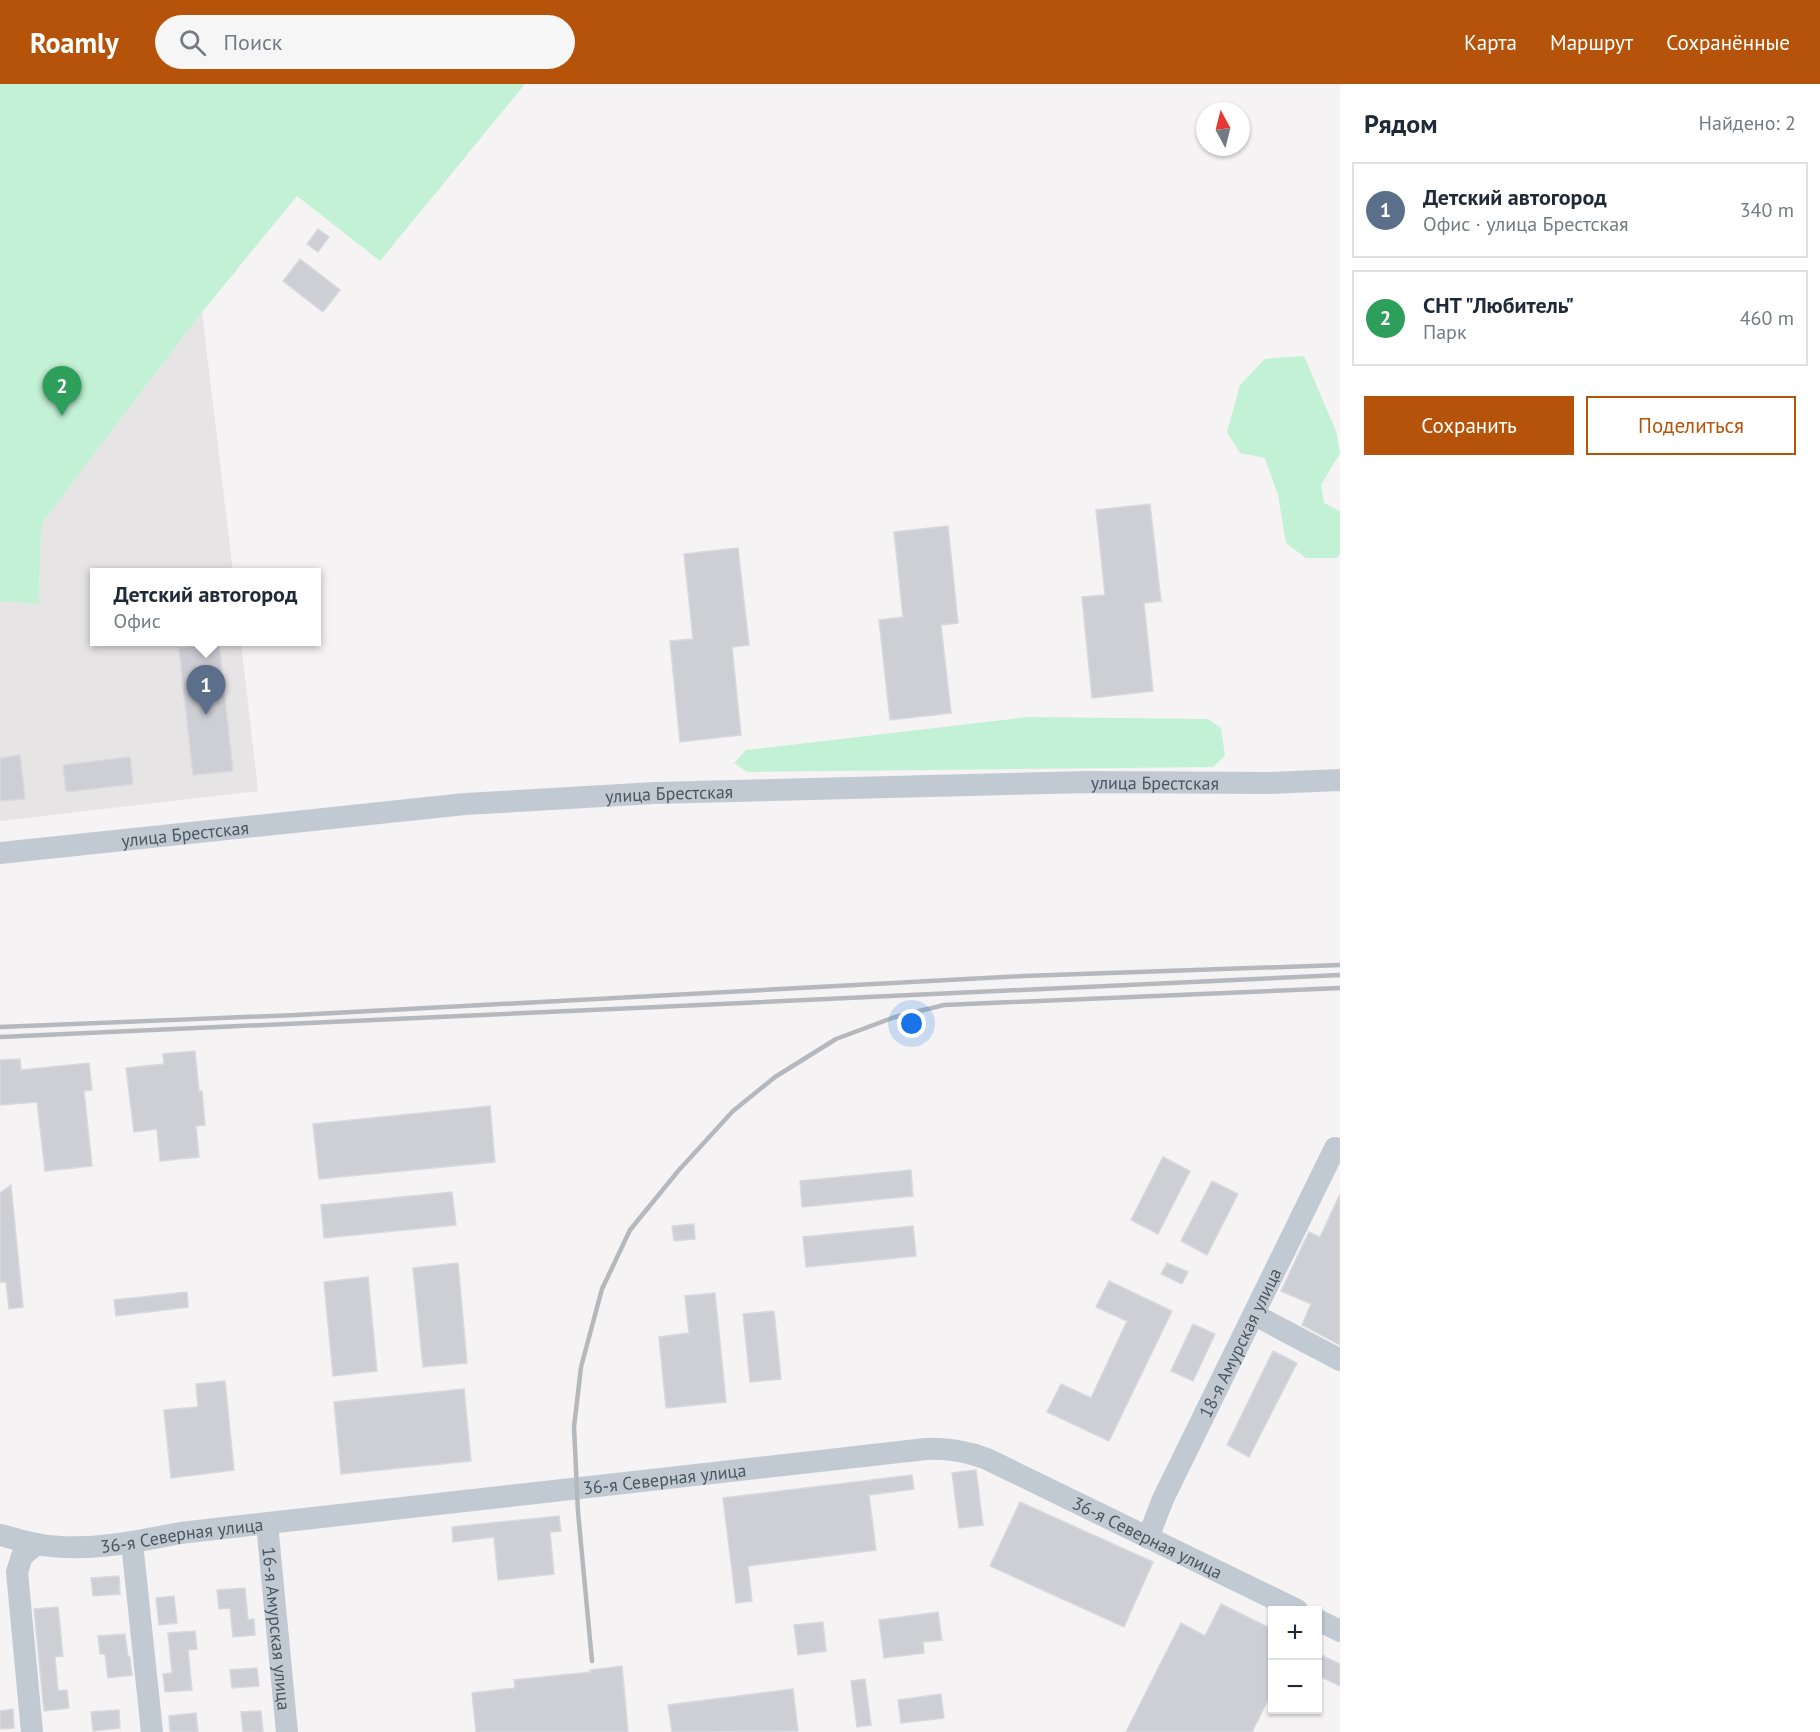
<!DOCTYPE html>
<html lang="ru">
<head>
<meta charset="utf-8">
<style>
	body { margin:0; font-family:"PT Sans",sans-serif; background:#f6f6f7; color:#1f2937 }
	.controls { position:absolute; right:18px; bottom:18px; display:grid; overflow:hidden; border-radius:0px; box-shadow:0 2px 4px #0004 }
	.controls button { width:54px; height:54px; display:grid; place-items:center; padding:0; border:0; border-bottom:2px solid #e0e1e3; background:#fff; color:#1f2937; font:30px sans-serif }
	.compass { position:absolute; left:1196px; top:18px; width:54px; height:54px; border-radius:50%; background:#fff; box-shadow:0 2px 4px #0004; rotate:353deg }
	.you { position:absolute; left:912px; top:940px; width:21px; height:21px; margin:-15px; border:4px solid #fff; border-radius:50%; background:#1a73e8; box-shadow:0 0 0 9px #1a73e833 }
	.badge { display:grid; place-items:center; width:39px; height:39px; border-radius:50%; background:#b45309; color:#fff; font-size:20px; font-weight:700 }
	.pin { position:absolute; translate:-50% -50px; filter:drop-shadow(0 2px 3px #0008) }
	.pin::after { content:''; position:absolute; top:32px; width:21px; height:18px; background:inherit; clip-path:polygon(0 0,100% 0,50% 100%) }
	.popup { position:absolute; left:90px; top:484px; width:231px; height:78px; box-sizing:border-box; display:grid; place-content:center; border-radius:0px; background:#fff; filter:drop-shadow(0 2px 4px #0005); font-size:20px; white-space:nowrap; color:#747a83 }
	.popup b { font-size:22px; color:#1f2937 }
	.popup::after { content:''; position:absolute; left:50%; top:100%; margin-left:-12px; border:12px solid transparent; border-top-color:#fff }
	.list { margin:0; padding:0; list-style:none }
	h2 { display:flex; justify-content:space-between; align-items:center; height:78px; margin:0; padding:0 24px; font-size:26px }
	h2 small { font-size:20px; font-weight:400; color:#747a83 }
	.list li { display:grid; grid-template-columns:39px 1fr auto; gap:18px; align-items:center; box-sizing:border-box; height:96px; margin:0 12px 12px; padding:0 12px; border:2px solid #e0e1e3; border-radius:0px }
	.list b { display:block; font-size:22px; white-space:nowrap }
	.list p { margin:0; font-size:20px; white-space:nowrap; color:#747a83 }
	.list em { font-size:20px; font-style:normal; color:#747a83 }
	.actions { display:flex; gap:12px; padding:18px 24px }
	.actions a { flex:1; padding:14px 0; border:2px solid #b45309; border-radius:0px; text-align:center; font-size:21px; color:#b45309 }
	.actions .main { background:#b45309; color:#fff }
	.icon { flex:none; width:33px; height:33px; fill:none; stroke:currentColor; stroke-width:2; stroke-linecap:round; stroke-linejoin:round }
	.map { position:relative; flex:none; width:1340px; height:1648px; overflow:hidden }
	header { display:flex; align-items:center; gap:36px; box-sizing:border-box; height:84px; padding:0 30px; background:#b45309; color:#fff }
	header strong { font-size:28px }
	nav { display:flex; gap:33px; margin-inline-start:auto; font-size:21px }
	.search { width:420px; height:54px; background:#f6f6f7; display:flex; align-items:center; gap:15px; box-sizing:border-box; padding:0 21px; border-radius:33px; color:#747a83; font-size:22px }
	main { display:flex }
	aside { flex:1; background:#fff }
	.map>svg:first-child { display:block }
	.education { fill:#e6e4e5 }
	.green { fill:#c3f1d5 }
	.building { fill:#cdcfd5; stroke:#d7d9de; stroke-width:1.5 }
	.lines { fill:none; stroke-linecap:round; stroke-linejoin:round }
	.minor { stroke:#c1cad2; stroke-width:22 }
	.rail { stroke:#b5b8bd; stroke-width:4.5 }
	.labels { text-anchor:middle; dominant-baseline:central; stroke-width:5; stroke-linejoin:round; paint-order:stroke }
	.street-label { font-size:18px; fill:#4a5661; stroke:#fff }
</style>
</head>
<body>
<header>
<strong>Roamly</strong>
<div class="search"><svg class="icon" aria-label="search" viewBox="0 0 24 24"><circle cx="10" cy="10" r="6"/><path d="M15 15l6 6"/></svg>Поиск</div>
<nav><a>Карта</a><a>Маршрут</a><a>Сохранённые</a></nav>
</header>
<main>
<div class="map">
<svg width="1340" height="1648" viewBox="0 0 1340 1648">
	<rect width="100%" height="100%" fill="#f5f3f3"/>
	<!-- education -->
	<path class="education" d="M202,228L233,488H95V558H241L258,707L0,737V517L39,520L41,446L45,435Z"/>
	<!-- green -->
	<path class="green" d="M0,0H525L380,177L297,112L202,228L45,435L41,446L39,520L0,517Z
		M1304,272L1336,347L1340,369L1321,401L1324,419L1340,427V471L1336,474H1306L1286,459L1278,411L1265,374L1240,369L1227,348L1240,301L1265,275Z
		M1028,633L1208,635L1221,644L1225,672L1213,683L747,688L734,679L746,666Z"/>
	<!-- building -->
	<path class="building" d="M318,145L329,153L318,168L307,160Z
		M300,175L340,206L323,228L283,197Z
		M1150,420L1161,517L1144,519L1153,607L1092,614L1082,513L1105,511L1096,426Z
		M948,442L958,539L941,541L951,629L890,636L879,536L903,533L894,448Z
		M738,464L749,561L732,563L741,651L680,658L670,557L693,555L684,470Z
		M219,560L233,687L193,691L179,564Z
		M20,671L25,715L0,717V674Z
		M130,673L133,700L66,708L63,681Z
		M195,967L199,1007H202L205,1041L196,1042L199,1073L160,1077L157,1045L134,1048L126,984L164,980L163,970Z
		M20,975L21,986L89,979L92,1006L84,1007L92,1082L45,1087L37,1018L0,1021V976Z
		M490,1022L495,1078L319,1095L313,1040Z
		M1163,1073L1190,1087L1158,1150L1131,1136Z
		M911,1086L913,1112L802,1123L800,1097Z
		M1212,1097L1238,1110L1207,1171L1181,1157Z
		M11,1101L23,1223L9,1225L6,1198H0V1109Z
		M452,1108L456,1141L324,1154L321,1121Z
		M1340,1110V1261L1302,1241L1311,1220L1281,1207L1309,1148L1320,1153Z
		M694,1140L695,1155L674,1157L672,1142Z
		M913,1142L916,1172L806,1183L803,1153Z
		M458,1179L467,1279L423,1283L413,1184Z
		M1167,1179L1188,1188L1182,1200L1161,1190Z
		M368,1193L377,1287L333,1292L324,1198Z
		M1109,1197L1172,1227L1109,1357L1047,1328L1061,1300L1091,1314L1127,1237L1096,1223Z
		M187,1208L188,1223L116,1232L114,1216Z
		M715,1209L726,1318L666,1324L659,1253L689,1249L685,1212Z
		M774,1227L781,1295L750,1298L743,1230Z
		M1193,1240L1215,1250L1193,1297L1171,1287Z
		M1273,1267L1297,1279L1249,1373L1227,1361Z
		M225,1297L234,1386L171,1394L164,1326L198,1323L196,1300Z
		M464,1305L471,1377L341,1390L334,1318Z
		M976,1386L983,1441L959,1444L952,1389Z
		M912,1391L914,1405L869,1411L876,1466L748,1482L752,1517L736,1519L723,1414Z
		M1020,1418L1153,1478L1124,1543L990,1482Z
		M559,1432L561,1447L550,1448L554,1490L498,1496L494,1453L453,1458L452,1443Z
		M119,1492L120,1510L93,1512L91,1494Z
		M245,1504L248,1536L254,1535L255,1551L233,1553L230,1524L219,1525L217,1506Z
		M174,1512L177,1539L159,1541L156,1514Z
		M1221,1520L1272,1545V1608L1252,1648H1126L1181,1539L1205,1552Z
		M58,1523L63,1572L55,1573L58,1607L67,1606L69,1624L44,1627L34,1525Z
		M938,1528L942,1556L923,1558L924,1569L884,1574L879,1536Z
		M823,1538L826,1567L798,1571L794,1541Z
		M195,1547L197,1565L188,1566L192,1606L165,1608L163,1590L172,1589L168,1549Z
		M125,1550L128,1573H130L132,1591L108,1594L105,1570H100L98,1552Z
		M1317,1569L1340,1580V1602L1317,1591Z
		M622,1582L628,1648H476L472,1609L515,1604L514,1596L591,1588L590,1586Z
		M257,1584L259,1602L232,1604L230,1586Z
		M865,1595L871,1641L857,1643L851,1597Z
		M793,1605L798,1647L672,1648L668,1621Z
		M941,1610L944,1634L901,1639L898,1616Z
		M13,1625L14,1644L0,1645V1627Z
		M119,1626L120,1644L93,1647L91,1628Z
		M261,1627L263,1648H243L241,1628Z
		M196,1629L198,1648H170L169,1632Z"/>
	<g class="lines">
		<!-- minor -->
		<g class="minor">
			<path id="s1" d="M0,769L465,720L655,709L1090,698L1269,699L1340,696"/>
			<path d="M1255,1231L1340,1276"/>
			<path id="s2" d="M267,1440L287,1648"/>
			<path id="s3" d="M0,1451C12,1454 24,1458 36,1460C84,1469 134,1458 180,1449L926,1365C948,1364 966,1367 987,1375L1297,1526"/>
			<path id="s4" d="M1148,1454L1163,1415L1335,1064"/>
			<path d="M132,1459L152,1648"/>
			<path d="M1318,1536L1340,1547"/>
			<path d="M32,1648L17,1488L22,1472L37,1460"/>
		</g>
		<!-- rail -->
		<path class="rail" d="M0,943L296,931L1024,892L1340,881
			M0,953C447,935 893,910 1340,891
			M592,1577L578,1428L574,1343L581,1283L602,1205L630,1146L679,1086L733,1027L775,993L836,955L895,933L944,921L1340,904"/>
	</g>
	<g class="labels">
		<!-- street labels -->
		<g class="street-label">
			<text stroke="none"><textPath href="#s1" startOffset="1158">улица Брестская</textPath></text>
			<text stroke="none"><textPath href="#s1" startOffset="672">улица Брестская</textPath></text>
			<text stroke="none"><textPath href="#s1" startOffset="186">улица Брестская</textPath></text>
			<text stroke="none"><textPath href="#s4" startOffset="216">18-я Амурская улица</textPath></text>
			<text stroke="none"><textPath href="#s3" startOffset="670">36-я Северная улица</textPath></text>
			<text stroke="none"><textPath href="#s3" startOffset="184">36-я Северная улица</textPath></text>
			<text stroke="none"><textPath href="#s3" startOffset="1174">36-я Северная улица</textPath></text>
			<text stroke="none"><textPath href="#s2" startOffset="105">16-я Амурская улица</textPath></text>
		</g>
	</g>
</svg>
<div class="controls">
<button>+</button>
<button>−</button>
</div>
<svg class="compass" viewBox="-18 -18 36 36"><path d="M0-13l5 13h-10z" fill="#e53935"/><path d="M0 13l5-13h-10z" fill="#747a83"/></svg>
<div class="you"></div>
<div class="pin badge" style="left:206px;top:631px;background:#5c6f8a">1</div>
<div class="popup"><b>Детский автогород</b>Офис</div>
<div class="pin badge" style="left:62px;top:332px;background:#2e9e5b">2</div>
</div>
<aside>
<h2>Рядом<small>Найдено: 2</small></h2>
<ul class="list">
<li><span class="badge" style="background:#5c6f8a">1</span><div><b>Детский автогород</b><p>Офис · улица Брестская</p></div><em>340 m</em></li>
<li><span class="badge" style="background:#2e9e5b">2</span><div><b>СНТ &quot;Любитель&quot;</b><p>Парк</p></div><em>460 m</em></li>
</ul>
<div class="actions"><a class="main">Сохранить</a><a>Поделиться</a></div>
</aside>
</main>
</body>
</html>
